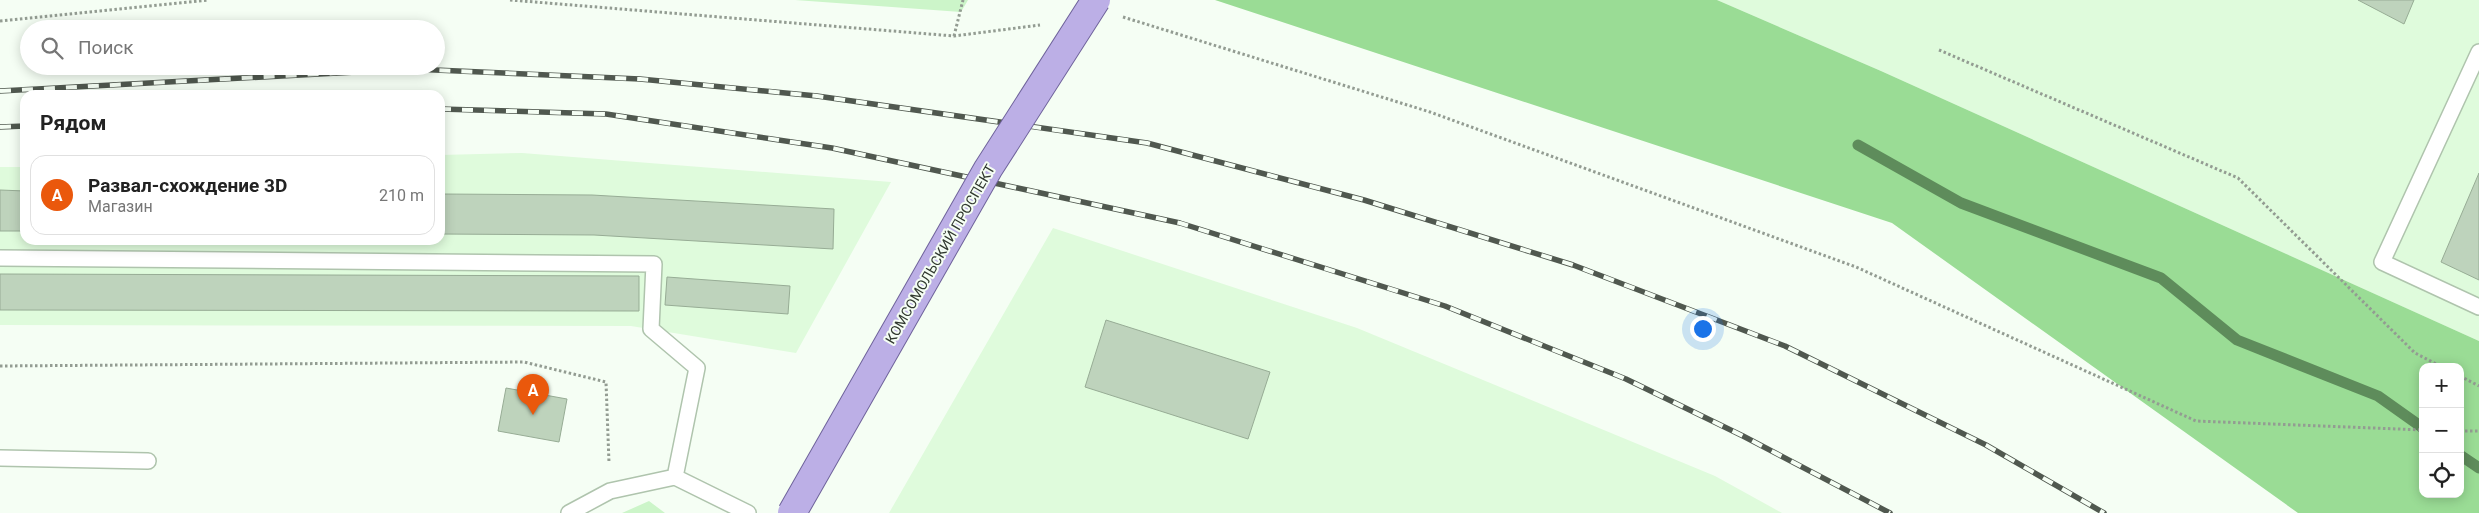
<!DOCTYPE html>
<html lang="ru">
<head>
<meta charset="utf-8">
<style>
	body { margin:0; font-family:Roboto,sans-serif; background:#f2f2f2; color:#222 }
	.controls { position:absolute; right:15px; bottom:15px; display:grid; overflow:hidden; border-radius:10px; box-shadow:0 2px 12px #0003 }
	.controls button { width:45px; height:45px; display:grid; place-items:center; padding:0; border:0; border-bottom:1px solid #e0e0e0; background:#fff; color:#222; font:25px sans-serif }
	.you { position:absolute; left:1702px; top:328px; width:18px; height:18px; margin:-12px; border:4px solid #fff; border-radius:50%; background:#1a73e8; box-shadow:0 0 0 8px #1a73e833 }
	.badge { display:grid; place-items:center; width:32px; height:32px; border-radius:50%; background:#ea580c; color:#fff; font-size:16px; font-weight:700 }
	.pin { position:absolute; translate:-50% -41px; filter:drop-shadow(0 1px 2px #0008) }
	.pin::after { content:''; position:absolute; top:26px; width:18px; height:15px; background:inherit; clip-path:polygon(0 0,100% 0,50% 100%) }
	.list { margin:0; padding:0; list-style:none }
	h2 { display:flex; justify-content:space-between; align-items:center; height:65px; margin:0; padding:0 20px; font-size:21px }
	h2 small { font-size:16px; font-weight:400; color:#767676 }
	.list li { display:grid; grid-template-columns:32px 1fr auto; gap:15px; align-items:center; box-sizing:border-box; height:80px; margin:0 10px 10px; padding:0 10px; border:1px solid #e0e0e0; border-radius:15px }
	.list b { display:block; font-size:19px; white-space:nowrap }
	.list p { margin:0; font-size:16px; white-space:nowrap; color:#767676 }
	.list em { font-size:16px; font-style:normal; color:#767676 }
	.icon { flex:none; width:28px; height:28px; fill:none; stroke:currentColor; stroke-width:2; stroke-linecap:round; stroke-linejoin:round }
	.map { position:relative; flex:none; width:2479px; height:513px; overflow:hidden }
	.search { position:absolute; background:#fff; box-shadow:0 2px 12px #0003; left:20px; top:20px; width:425px; height:55px; display:flex; align-items:center; gap:12px; box-sizing:border-box; padding:0 18px; border-radius:28px; color:#767676; font-size:19px }
	.panel { position:absolute; background:#fff; box-shadow:0 2px 12px #0003; left:20px; top:90px; width:425px; height:155px; border-radius:15px }
	.map>svg:first-child { display:block }
	.built { fill:#dffbdc }
	.green { fill:#ccf5c9 }
	.forest { fill:#9adc95; fill-rule:evenodd }
	.lines { fill:none; stroke-linecap:round; stroke-linejoin:round }
	.stream { stroke:#5e8c5b; stroke-width:11 }
	.building { fill:#bed3bc; stroke:#97ac95 }
	.service-casing { stroke:#afc4ad; stroke-width:18 }
	.path { stroke:#939c92; stroke-width:3; stroke-dasharray:2.5 2.5; stroke-linecap:butt }
	.service { stroke:#fff; stroke-width:15 }
	.rail-casing { stroke:#50584f; stroke-width:5.5 }
	.rail { stroke:#f5fef4; stroke-width:4; stroke-dasharray:11; stroke-linecap:butt }
	.primary-bridge-casing { stroke:#6f639b; stroke-width:30; stroke-linecap:butt }
	.primary-bridge { stroke:#bcafe6; stroke-width:28 }
	.labels { text-anchor:middle; dominant-baseline:central; stroke-width:4; stroke-linejoin:round; paint-order:stroke }
	.street-label { font-size:14px; fill:#313930; stroke:#f5fef4 }
</style>
</head>
<body>
<div class="map">
<svg width="2479" height="513" viewBox="0 0 2479 513">
	<rect width="100%" height="100%" fill="#f5fef4"/>
	<!-- built -->
	<path class="built" d="M1717,0H2479V341L1881,71Z
		M522,153L891,182L796,353L631,326L0,325V167H25V240H440V155Z
		M1053,228L1357,328L1715,476L1782,513H889Z"/>
	<!-- green -->
	<path class="green" d="M795,0H968L961,12Z
		M649,501L665,513H622Z"/>
	<!-- forest -->
	<path class="forest" d="M1215,0H1717L1881,71L2479,341V513H2298L1892,223ZM2423,367H2460V494H2423Z"/>
	<g class="lines">
		<!-- stream -->
		<path class="stream" d="M1858,145L1961,203L2161,278L2237,340L2378,396L2423,428
			M2460,455L2479,468"/>
	</g>
	<!-- building -->
	<path class="building" d="M2358,0H2414L2404,24Z
		M2479,173V280L2441,262Z
		M0,190L25,191V231H0Z
		M440,194L592,195L834,209L833,249L594,235L440,234Z
		M0,274L639,276V311L0,310Z
		M667,277L790,286L788,314L665,305Z
		M1106,320L1270,372L1248,439L1085,387Z
		M506,388L567,399L559,442L498,431Z"/>
	<g class="lines">
		<!-- service casing -->
		<g class="service-casing">
			<path id="service" d="M2479,52L2382,262L2479,307
				M0,258L654,264L651,329L697,368L675,477
				M0,458L148,461
				M569,513L610,491L675,477L748,513"/>
		</g>
		<!-- path -->
		<path class="path" d="M510,0L954,36L1040,25
			M1123,17L1430,112L1856,267L2196,421L2423,430
			M0,21L208,0
			M954,36L963,0
			M1939,50L2238,178L2415,353L2442,367
			M0,366L524,362L606,382L609,463
			M2460,376L2479,386
			M2460,431H2479"/>
		<!-- service -->
		<use href="#service" class="service"/>
		<!-- rail casing -->
		<g class="rail-casing">
			<path id="rail" d="M0,91L412,69L640,79L817,96L1147,143L1364,200L1573,265L1785,346L1986,445L2104,513
				M440,109L606,114L832,148L1180,223L1445,306L1626,379L1743,436L1890,513
				M0,127L25,126"/>
		</g>
		<!-- rail -->
		<use href="#rail" class="rail"/>
		<!-- primary-bridge casing -->
		<g class="primary-bridge-casing">
			<path id="primary-bridge" d="M792,513L988,169L1096,0"/>
		</g>
		<!-- primary-bridge -->
		<use href="#primary-bridge" class="primary-bridge"/>
	</g>
	<g class="labels">
		<!-- street labels -->
		<g class="street-label">
			<text transform="translate(940 254) rotate(-60)">КОМСОМОЛЬСКИЙ ПРОСПЕКТ</text>
		</g>
	</g>
</svg>
<div class="controls">
<button>+</button>
<button>−</button>
<button><svg class="icon" aria-label="locate" viewBox="0 0 24 24"><circle cx="12" cy="12" r="6"/><path d="M12 2v4M12 18v4M2 12h4M18 12h4"/></svg></button>
</div>
<div class="you"></div>
<div class="pin badge" style="left:533px;top:415px">A</div>
<div class="search"><svg class="icon" aria-label="search" viewBox="0 0 24 24"><circle cx="10" cy="10" r="6"/><path d="M15 15l6 6"/></svg>Поиск</div>
<section class="panel">
<h2>Рядом<small></small></h2>
<ul class="list">
<li><span class="badge">A</span><div><b>Развал-схождение 3D</b><p>Магазин</p></div><em>210 m</em></li>
</ul>
</section>
</div>
</body>
</html>
